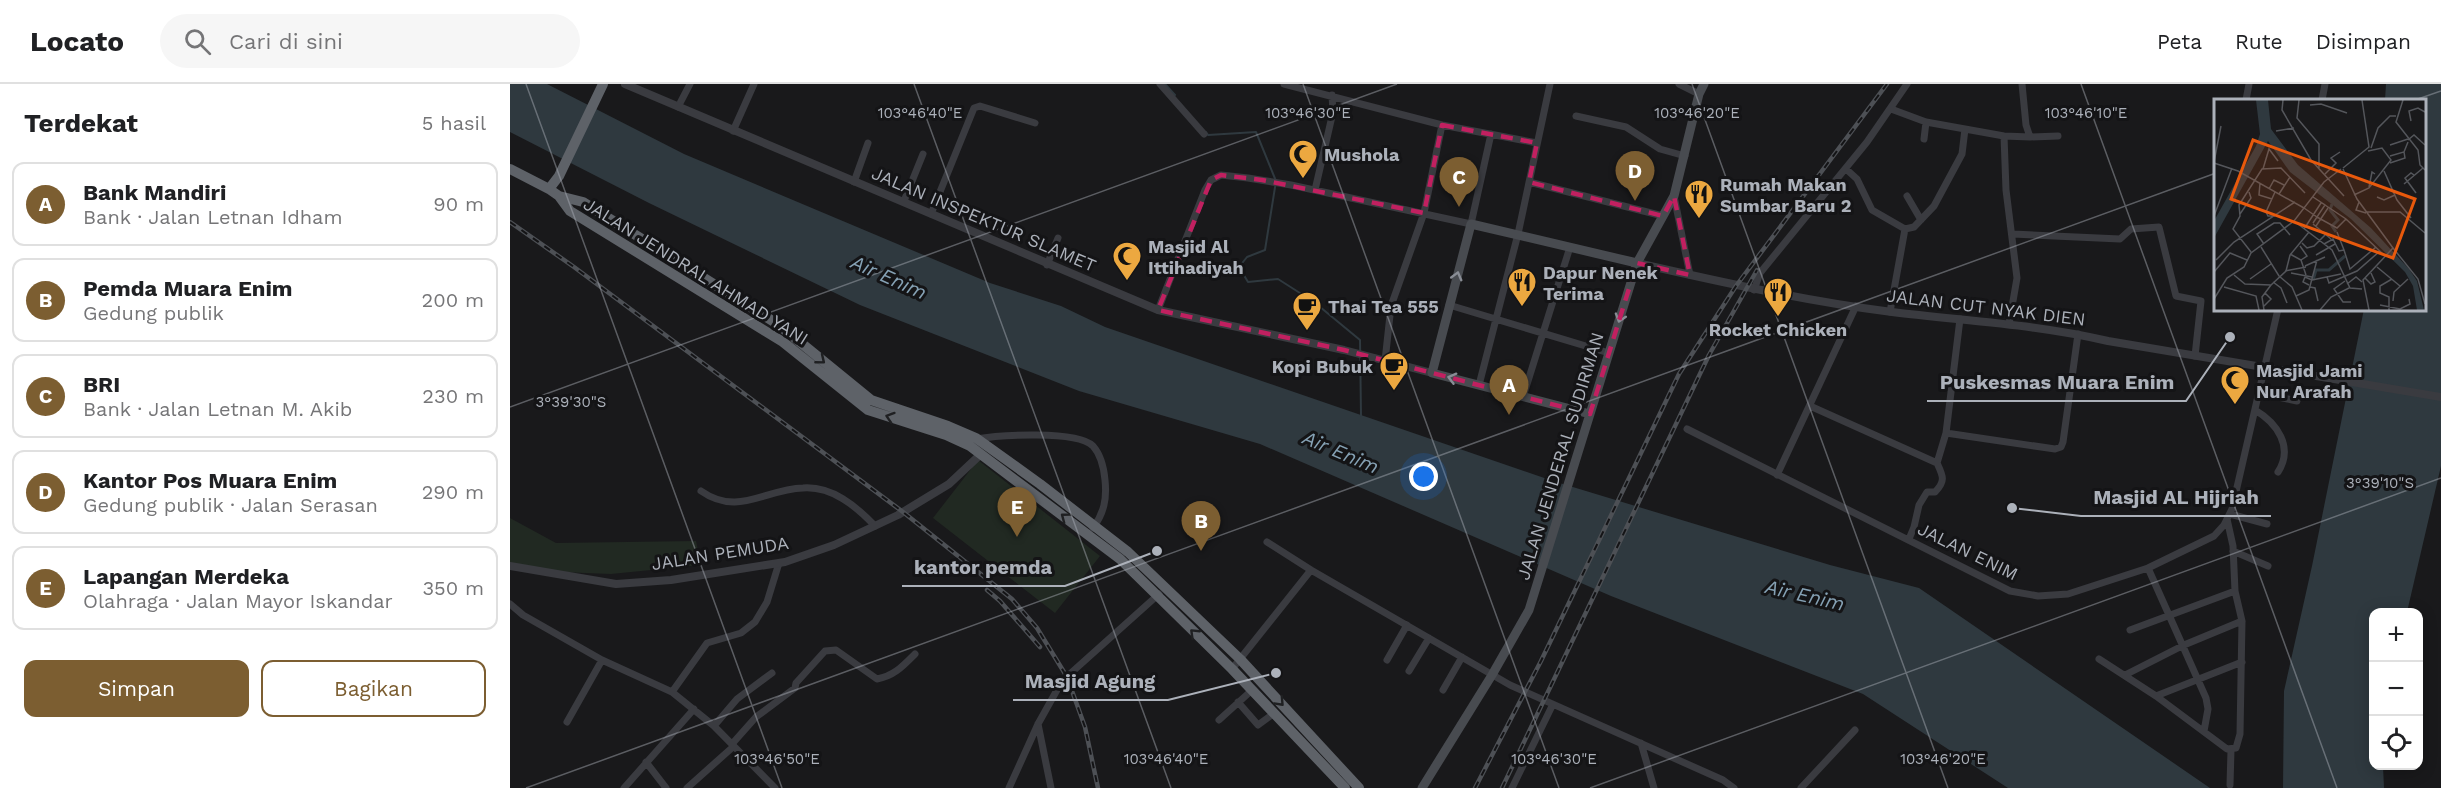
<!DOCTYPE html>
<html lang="id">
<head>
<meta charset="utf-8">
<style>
	body { margin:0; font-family:"Work Sans",sans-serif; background:#f6f6f6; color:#202124 }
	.controls { position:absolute; right:18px; bottom:18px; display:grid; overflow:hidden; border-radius:12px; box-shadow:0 3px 15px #0003 }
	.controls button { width:54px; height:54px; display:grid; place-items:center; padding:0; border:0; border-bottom:2px solid #e0e0e0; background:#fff; color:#202124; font:30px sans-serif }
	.you { position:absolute; left:914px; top:393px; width:21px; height:21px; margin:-15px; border:4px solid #fff; border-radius:50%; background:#1a73e8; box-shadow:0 0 0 9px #1a73e833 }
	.badge { display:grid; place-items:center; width:39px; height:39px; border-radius:50%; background:#7c5e31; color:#fff; font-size:20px; font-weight:700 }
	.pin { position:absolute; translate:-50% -50px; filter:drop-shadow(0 2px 3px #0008) }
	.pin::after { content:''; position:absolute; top:32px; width:21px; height:18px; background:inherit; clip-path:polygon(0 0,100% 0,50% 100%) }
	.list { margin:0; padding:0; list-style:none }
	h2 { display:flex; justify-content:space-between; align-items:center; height:78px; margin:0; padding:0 24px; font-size:26px }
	h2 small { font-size:20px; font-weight:400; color:#757577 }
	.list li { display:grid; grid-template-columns:39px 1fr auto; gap:18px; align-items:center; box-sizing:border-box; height:84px; margin:0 12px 12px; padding:0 12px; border:2px solid #e0e0e0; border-radius:12px }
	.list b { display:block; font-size:22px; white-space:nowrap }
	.list p { margin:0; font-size:20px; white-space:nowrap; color:#757577 }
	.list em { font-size:20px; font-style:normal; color:#757577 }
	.actions { display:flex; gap:12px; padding:18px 24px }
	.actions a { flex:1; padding:14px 0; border:2px solid #7c5e31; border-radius:12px; text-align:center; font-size:21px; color:#7c5e31 }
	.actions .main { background:#7c5e31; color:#fff }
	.icon { flex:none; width:33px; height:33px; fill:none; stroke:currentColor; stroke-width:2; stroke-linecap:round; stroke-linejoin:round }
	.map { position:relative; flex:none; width:1931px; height:704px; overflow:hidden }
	header { display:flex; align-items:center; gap:36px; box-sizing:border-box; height:84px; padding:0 30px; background:#fff; border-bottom:2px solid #e0e0e0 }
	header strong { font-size:28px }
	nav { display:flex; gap:33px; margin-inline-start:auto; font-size:21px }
	.search { width:420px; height:54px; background:#f6f6f6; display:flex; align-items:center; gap:15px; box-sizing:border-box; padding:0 21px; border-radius:33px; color:#757577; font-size:22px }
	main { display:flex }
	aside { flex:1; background:#fff }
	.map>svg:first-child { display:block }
	.green { fill:#212922 }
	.water { fill:#2f393f }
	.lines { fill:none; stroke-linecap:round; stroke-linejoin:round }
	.stream { stroke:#2f393f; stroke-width:2 }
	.minor { stroke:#3a3b40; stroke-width:7 }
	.tertiary { stroke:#3a3b40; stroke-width:8 }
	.secondary { stroke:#484b50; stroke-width:9 }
	.trunk { stroke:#5e6268; stroke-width:10 }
	.rail-casing { stroke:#4d5055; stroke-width:4.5 }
	.rail { stroke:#141416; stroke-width:2; stroke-dasharray:7; stroke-linecap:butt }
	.oneway { stroke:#898d95 }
	.oneway2 { stroke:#1f2022 }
	.marked { fill:none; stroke:#c12060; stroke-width:4.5; stroke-dasharray:12 8; stroke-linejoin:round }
	.ticks { fill:none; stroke:#acb1ba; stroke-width:1.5; stroke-opacity:0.45 }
	.labels { text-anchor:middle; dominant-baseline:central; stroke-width:6; stroke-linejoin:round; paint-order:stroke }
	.poi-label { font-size:18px; font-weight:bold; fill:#acb1ba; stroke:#141416; text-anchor:start }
	.street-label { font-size:18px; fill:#acb1ba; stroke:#141416 }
	.water-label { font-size:20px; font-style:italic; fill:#85a1b4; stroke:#141416 }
	.inset-river { fill:none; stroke:#2f393f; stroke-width:3 }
	.inset-road { fill:none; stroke:#54565b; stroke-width:1.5 }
	.view { fill:#e8590c; fill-opacity:0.15; stroke:#e8590c; stroke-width:3 }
	.inset-edge { fill:none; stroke:#acb1ba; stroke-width:3 }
	.ticks-label { font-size:15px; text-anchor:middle; fill:#acb1ba; stroke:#141416; stroke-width:6; stroke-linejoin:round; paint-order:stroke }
	.leader { fill:none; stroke:#acb1ba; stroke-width:2 }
	.callout-dot { fill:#acb1ba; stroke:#141416; stroke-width:2 }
	.callout-label { font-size:20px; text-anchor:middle; font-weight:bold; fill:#acb1ba; stroke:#141416; stroke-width:6; stroke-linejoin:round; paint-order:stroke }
</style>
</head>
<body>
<header>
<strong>Locato</strong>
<div class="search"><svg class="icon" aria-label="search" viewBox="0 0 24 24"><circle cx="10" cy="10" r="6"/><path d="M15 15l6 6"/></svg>Cari di sini</div>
<nav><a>Peta</a><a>Rute</a><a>Disimpan</a></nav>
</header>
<main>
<aside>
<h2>Terdekat<small>5 hasil</small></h2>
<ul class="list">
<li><span class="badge">A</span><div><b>Bank Mandiri</b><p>Bank · Jalan Letnan Idham</p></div><em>90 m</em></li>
<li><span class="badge">B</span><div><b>Pemda Muara Enim</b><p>Gedung publik</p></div><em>200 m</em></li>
<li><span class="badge">C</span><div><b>BRI</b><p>Bank · Jalan Letnan M. Akib</p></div><em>230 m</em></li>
<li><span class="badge">D</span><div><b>Kantor Pos Muara Enim</b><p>Gedung publik · Jalan Serasan</p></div><em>290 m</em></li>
<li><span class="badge">E</span><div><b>Lapangan Merdeka</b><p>Olahraga · Jalan Mayor Iskandar</p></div><em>350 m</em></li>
</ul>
<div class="actions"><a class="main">Simpan</a><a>Bagikan</a></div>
</aside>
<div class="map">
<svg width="1931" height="704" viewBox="0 0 1931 704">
	<rect width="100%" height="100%" fill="#19191b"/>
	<!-- green -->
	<path class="green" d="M468,376L590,472L545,529L423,434Z
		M0,434L46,459L186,457L191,481L101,490L50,488L0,479Z"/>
	<!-- water -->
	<path class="water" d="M0,0H37L174,70L480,199L551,222L595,243L1043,397L1320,481L1409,504L1700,704H1498L1353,610L1101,512L750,360L569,307L350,221L139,119L0,48Z
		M1876,0H1931V382L1897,528H1864V682H1873L1874,704H1773L1774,607L1802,482L1854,225H1914V16H1875Z"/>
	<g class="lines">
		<!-- stream -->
		<path class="stream" d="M655,0L665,11
			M696,48L698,51L746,48L766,97L755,166L737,173L729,183L738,198L768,195L804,218L850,256L851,332"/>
		<!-- minor -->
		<path class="minor" d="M650,0L694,50
			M774,0L932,41L1027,59
			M1169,0L1189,10
			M1736,16L1739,0
			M1812,16L1815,0
			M168,23L180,0
			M1381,25L1416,38L1494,52L1520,53L1516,41L1512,0
			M1066,32L1116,43L1150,65L1175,72
			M223,47L244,0
			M1494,52L1496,106L1507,194L1499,240
			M1520,53L1548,52
			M1414,55L1416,38
			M1336,85L1347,95L1362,126L1395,145
			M344,98L358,59
			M1019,98L1153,132
			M805,106L823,28L822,11
			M1164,112L1180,191
			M1397,112L1411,136
			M394,117L413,70
			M421,130L464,24L470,22L525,39
			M1395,145L1404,143L1424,122L1452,70L1455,45
			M1503,150L1610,155L1621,145L1649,143L1666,212L1691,217L1685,272
			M537,181L548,154
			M1244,206L1250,189L1357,58L1397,0
			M939,221L1099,269
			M648,226L695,106L701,96L711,91L738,94L781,101L961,140L981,50
			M1380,228L1395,145
			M875,277L881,222L914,129L932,41
			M969,301L1008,150L1040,0
			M1750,309L1787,317
			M1013,313L1060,163
			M1300,322L1427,379
			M1745,326C1767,339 1784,363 1768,388
			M1177,345L1500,507L1528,512L1558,510L1638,484L1704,452L1714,441L1722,425L1768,225
			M1436,349L1545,365L1551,363L1553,358L1568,250
			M466,355C488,351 567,346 583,362C591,371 594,385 595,396C597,415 594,429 583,444
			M1427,379L1436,349L1450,235
			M1267,391L1346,222
			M191,407C228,433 255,405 293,404C322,402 346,422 365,442
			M1720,430L1757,440
			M1399,455L1404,443L1409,421L1417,408H1425C1436,397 1433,392 1427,379
			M757,458L801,486L1000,601L1213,696L1224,704
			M1723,467L1758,482
			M1638,484L1696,614L1698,625L1694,647
			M0,520L13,531L92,576L162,608L204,642L265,704
			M1620,546L1725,507
			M1589,575L1646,612L1717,665L1726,664L1730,650L1732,537L1725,507L1723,462L1717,435
			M877,576L897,541
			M722,585L801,486
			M899,587L919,554
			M1615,591L1674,561L1732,537
			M933,606L952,573
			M162,608L197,559L231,549L245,538L257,518L269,479
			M1646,612L1732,578
			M728,618L748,641L763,630
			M709,636L741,607
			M57,638L92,576
			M528,640L541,704
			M204,642L227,615L262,589
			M1131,659L1144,704
			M222,660L246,633L285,604L286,599L315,567L326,566L367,595C384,592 393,582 405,570
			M136,678L156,704
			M1720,701L1721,666
			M114,704L184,625
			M177,704L224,662
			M499,704L528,640L552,597L649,510
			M1002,704L1042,622
			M1291,704L1345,646"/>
		<!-- tertiary -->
		<path class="tertiary" d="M115,0L648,226L834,266L922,289
			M1127,179C1211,198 1296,217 1382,228C1454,237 1526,240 1598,257L1931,313
			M0,482L106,500L161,496L275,478L324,461L388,431L439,400L471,370"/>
		<!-- secondary -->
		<path class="secondary" d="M1080,330L922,289L961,140L1127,179
			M912,704L982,591L1019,526L1127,179L1164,112L1189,10L1194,0"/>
		<!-- trunk -->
		<path class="trunk" d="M0,85L39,105L49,92L93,0
			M39,105L49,112L60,127L273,258L358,326L436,351L460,362L610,475L722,585L835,704
			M49,112L73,118L269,241L361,316L438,342L466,354L530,400L618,468L730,575L849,704"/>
		<!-- rail casing -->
		<g class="rail-casing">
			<path id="rail" d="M0,138L64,183L393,428L502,515L527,544L557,593L575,643L588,704
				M477,506L490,517L530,563
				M965,704L1031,577L1169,290L1226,202L1377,0
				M992,704L1199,271L1247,186"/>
		</g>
		<!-- rail -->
		<use href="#rail" class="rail"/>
	</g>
	<!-- one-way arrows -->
	<defs><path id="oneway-chevron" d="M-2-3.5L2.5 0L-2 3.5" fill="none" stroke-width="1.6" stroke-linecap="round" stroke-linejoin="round" transform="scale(1.5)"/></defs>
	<g class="oneway">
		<use href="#oneway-chevron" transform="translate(947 192) rotate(-75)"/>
		<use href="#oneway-chevron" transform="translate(1110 234) rotate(107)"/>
		<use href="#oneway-chevron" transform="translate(942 294) rotate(-165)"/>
	</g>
	<g class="oneway2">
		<use href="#oneway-chevron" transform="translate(311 276) rotate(39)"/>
		<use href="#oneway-chevron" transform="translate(380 333) rotate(-162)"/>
		<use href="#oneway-chevron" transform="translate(555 433) rotate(-143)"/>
		<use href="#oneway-chevron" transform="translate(684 549) rotate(-136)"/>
		<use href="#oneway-chevron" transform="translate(770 618) rotate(47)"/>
	</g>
	<!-- marked area -->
	<path class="marked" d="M932,41L1027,59L1019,98L1153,132L1164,112L1180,191L1127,179L1080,330L834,266L648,226L701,96L711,91L752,96L914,129Z"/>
	<!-- ticks -->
	<path class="ticks" d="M16,0L272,704M404,0L661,704M793,0L1049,704M1182,0L1438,704M1571,0L1827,704M1905,16L1931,7M0,323L887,0M16,704L1706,89M1080,704L1931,394"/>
	<!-- icons -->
	<defs>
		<g id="mosque-pin" transform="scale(1.5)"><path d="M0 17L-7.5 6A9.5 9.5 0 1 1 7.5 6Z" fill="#eca840" stroke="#141416"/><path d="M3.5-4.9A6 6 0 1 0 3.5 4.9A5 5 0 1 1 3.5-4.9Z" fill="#111"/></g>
		<g id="restaurant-pin" transform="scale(1.5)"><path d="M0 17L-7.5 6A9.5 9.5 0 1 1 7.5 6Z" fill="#eca840" stroke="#141416"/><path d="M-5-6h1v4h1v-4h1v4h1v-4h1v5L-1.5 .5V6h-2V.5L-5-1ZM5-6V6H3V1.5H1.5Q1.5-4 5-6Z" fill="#111"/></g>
		<g id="cafe-pin" transform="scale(1.5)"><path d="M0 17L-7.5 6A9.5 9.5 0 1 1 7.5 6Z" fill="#eca840" stroke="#141416"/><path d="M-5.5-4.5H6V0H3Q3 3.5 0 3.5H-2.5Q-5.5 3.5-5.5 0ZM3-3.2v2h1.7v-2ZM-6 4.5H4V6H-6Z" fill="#111"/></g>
	</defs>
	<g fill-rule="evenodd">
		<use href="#mosque-pin" x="793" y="70"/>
		<use href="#restaurant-pin" x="1189" y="110"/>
		<use href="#mosque-pin" x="617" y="172"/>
		<use href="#restaurant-pin" x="1012" y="198"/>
		<use href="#restaurant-pin" x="1268" y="208"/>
		<use href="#cafe-pin" x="797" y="222"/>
		<use href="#cafe-pin" x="884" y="282"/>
		<use href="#mosque-pin" x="1725" y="296"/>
	</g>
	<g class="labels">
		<!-- poi labels -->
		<g class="poi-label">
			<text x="814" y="70">Mushola</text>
			<text x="1210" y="100">Rumah Makan<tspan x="1210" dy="21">Sumbar Baru 2</tspan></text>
			<text x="638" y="162">Masjid Al<tspan x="638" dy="21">Ittihadiyah</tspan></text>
			<text x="1033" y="188">Dapur Nenek<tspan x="1033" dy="21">Terima</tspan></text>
			<text x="818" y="222">Thai Tea 555</text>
			<text x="1268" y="245" text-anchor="middle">Rocket Chicken</text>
			<text x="863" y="282" text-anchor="end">Kopi Bubuk</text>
			<text x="1746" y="286">Masjid Jami<tspan x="1746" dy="21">Nur Arafah</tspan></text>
		</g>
		<!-- street labels -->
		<g class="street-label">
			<text transform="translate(474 135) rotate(23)">JALAN INSPEKTUR SLAMET</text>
			<text transform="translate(186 187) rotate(32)">JALAN JENDRAL AHMAD YANI</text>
			<text transform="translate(1476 223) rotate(7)">JALAN CUT NYAK DIEN</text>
			<text transform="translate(1050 372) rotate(-73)">JALAN JENDERAL SUDIRMAN</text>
			<text transform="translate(1458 467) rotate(26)">JALAN ENIM</text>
			<text transform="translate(210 469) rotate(-9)">JALAN PEMUDA</text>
		</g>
		<!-- water labels -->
		<g class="water-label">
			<text transform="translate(379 193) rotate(24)">Air Enim</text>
			<text transform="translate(831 368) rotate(23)">Air Enim</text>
			<text transform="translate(1295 511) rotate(13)">Air Enim</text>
		</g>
	</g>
	<!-- overview -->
	<g transform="translate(1704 15)">
		<rect width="212" height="212" fill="#19191b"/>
		<path d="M42,1H54L57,30L84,66L157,129L195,170L203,182L210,211H203L199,187L191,173L137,120L76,73L54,42L0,139V122L42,47L46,35Z" fill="#2f393f"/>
		<path class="inset-river" d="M118,105L116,111L124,121L118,127L122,133M99,181L102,171H115L131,157"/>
		<path class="inset-road" d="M69,1L68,11L97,61L130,97M85,1L83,19L105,45V69M189,1L182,23L204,51L206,66L211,71M96,6L107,5L133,14M197,22L195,12L204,9L211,13M62,32L80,29M194,41L200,36L211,46M176,46L194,40M157,49L164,29L176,17H182M176,57L190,53L194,43M0,63L7,27M0,64L24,72L90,109M176,64L191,59L190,53M129,69L155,48L148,1M49,70L55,50L64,62M129,70L143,100L179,149M170,72L183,101L197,119M111,75L122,64L117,59L126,53M200,76L197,74L191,79L202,94M46,84L45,96L58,100M190,85L209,69M155,88L158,73L161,75M55,90L60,81L70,86M65,95L76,78M140,96L155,89L177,61L168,49L154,52M163,98L170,101L181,96M145,103L142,111L152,114M111,106L132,120L171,157M90,109L103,118L111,106L99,98M153,113H186L211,134M26,115L37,99L35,93M0,117L18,69M61,117H54L52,113L61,93M80,122L118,151L136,189L148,190M99,124L103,118L123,129L132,120M99,125L117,140M102,127L114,109M90,130L107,104M123,133L130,151M88,144L93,149L100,147L113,134M50,145L43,135L60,124H66L76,136M110,145L119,140L125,152L130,151M86,147L93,157L87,161M47,148L65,177L78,188L88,211M130,151L136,170L162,148M37,153L19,130L26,117L25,106L48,70L67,69L91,94M76,155L87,161L92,176M102,156L121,145M2,161L20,143L81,103M91,167L111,158M163,168L186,187M71,172L92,168M0,173L16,154L33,161M77,174L98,178M20,176L31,185L57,186L72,172L76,156L95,133M113,178L115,184L143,172L166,152M151,179L157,185L161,183L157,174M36,180L57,165M98,181L127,175M131,182L120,190L129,203H137M59,183L67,189L73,204M133,185L142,178L148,183M95,186L89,183L91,178L98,181M10,188L42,197L45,211M96,188L101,189L104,202M82,197L95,191L103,161M0,200L13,179L30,168L37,154L80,122L110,83L127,70M179,202L180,193L194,180M166,206L186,210L196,205L195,200M49,208L57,200L51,194M50,211L48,198L57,186M106,211L117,198L135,189M155,211L149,181L179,149L204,180L211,205M175,211V198L166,194V187L178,180"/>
		<path class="view" d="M39,41L201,100L179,159L17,100Z"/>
		<rect width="212" height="212" class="inset-edge"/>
	</g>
	<g class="ticks-label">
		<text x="410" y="34">103°46'40"E</text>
		<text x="798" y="34">103°46'30"E</text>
		<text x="1576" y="34">103°46'10"E</text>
		<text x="1187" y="34">103°46'20"E</text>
		<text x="61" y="323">3°39'30"S</text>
		<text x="1870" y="404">3°39'10"S</text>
		<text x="267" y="680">103°46'50"E</text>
		<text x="656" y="680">103°46'40"E</text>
		<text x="1044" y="680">103°46'30"E</text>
		<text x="1433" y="680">103°46'20"E</text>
	</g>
	<!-- callouts -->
	<path class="leader" d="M1720 253L1676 317H1417M1502 424L1571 432H1761M647 467L555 502H392M766 589L658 616H503"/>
	<g class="callout-dot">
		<circle cx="1720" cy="253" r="6"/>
		<circle cx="1502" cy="424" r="6"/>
		<circle cx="647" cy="467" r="6"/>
		<circle cx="766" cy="589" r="6"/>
	</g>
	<g class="callout-label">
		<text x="1547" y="305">Puskesmas Muara Enim</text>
		<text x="1666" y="420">Masjid AL Hijriah</text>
		<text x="473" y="490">kantor pemda</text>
		<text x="580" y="604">Masjid Agung</text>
	</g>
</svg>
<div class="controls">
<button>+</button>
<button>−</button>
<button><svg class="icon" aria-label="locate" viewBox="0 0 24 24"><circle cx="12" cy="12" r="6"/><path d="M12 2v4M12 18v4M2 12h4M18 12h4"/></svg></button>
</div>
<div class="you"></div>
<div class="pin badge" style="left:999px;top:331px">A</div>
<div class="pin badge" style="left:691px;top:467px">B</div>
<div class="pin badge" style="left:949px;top:123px">C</div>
<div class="pin badge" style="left:1125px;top:117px">D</div>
<div class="pin badge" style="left:507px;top:453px">E</div>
</div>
</main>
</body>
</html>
